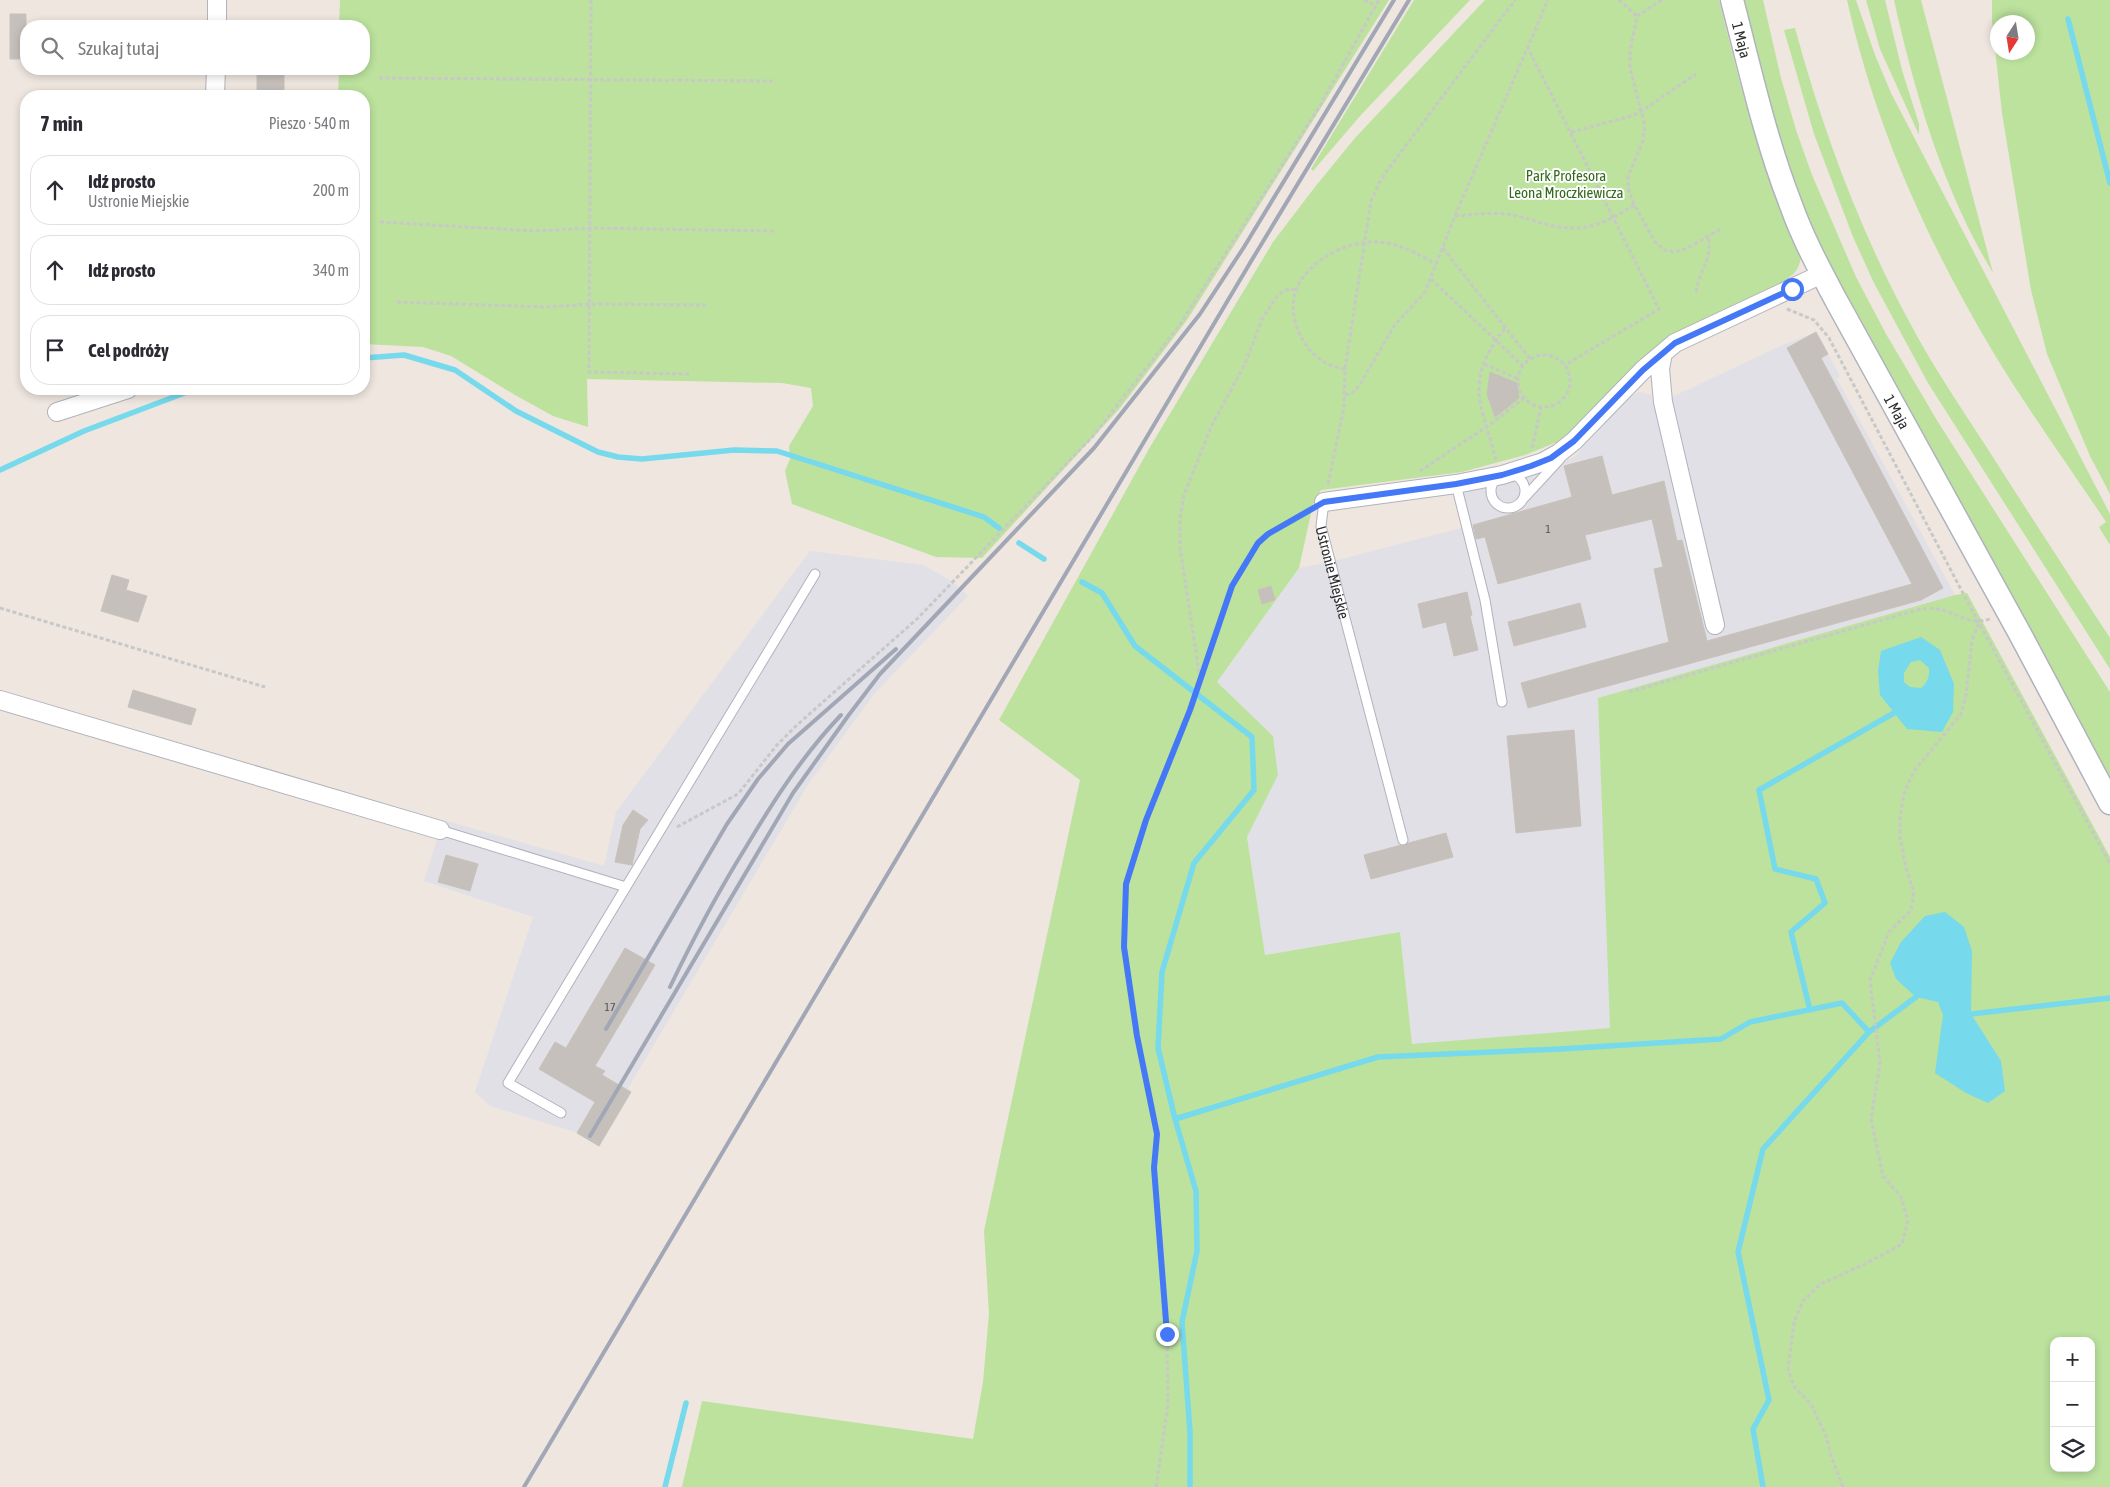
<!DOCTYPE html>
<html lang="pl">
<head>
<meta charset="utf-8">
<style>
	body { margin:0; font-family:"Asap Condensed",sans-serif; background:#f2f2f3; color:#2b2b33 }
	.controls { position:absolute; right:15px; bottom:15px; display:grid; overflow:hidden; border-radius:10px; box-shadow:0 2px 8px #0003 }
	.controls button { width:45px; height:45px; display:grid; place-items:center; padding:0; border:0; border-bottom:1px solid #e1e1e2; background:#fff; color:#2b2b33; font:25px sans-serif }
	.compass { position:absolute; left:1990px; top:15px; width:45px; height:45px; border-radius:50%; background:#fff; box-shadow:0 2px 8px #0003; rotate:192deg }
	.stop { position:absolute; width:15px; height:15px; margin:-11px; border:4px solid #4478f6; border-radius:50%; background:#fff }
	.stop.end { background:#4478f6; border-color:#fff; box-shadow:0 1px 5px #0008 }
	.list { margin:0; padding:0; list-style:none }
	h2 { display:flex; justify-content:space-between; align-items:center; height:65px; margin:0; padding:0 20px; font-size:21px }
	h2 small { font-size:16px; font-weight:400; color:#7c7c81 }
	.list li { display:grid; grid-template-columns:32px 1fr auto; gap:15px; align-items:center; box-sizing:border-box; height:70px; margin:0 10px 10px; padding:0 10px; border:1px solid #e1e1e2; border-radius:20px }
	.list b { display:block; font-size:19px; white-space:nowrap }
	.list p { margin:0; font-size:16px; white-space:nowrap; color:#7c7c81 }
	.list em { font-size:16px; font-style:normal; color:#7c7c81 }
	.icon { flex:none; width:28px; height:28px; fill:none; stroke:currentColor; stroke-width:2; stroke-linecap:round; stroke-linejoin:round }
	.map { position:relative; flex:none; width:2110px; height:1487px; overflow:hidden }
	.search { position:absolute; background:#fff; box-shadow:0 2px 8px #0003; left:20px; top:20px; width:350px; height:55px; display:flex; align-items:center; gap:12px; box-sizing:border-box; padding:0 18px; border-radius:20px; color:#7c7c81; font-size:19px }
	.panel { position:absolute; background:#fff; box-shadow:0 2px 8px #0003; left:20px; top:90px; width:350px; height:305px; border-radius:20px }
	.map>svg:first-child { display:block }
	.industrial { fill:#e1e0e7 }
	.green { fill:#bce29e; fill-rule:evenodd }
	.water { fill:#76d9ec; fill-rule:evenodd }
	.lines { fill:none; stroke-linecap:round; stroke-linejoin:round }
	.stream { stroke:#76d9ec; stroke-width:5.5 }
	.building { fill:#c6c0bc; stroke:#c9c2b9 }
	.service-casing { stroke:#b0b3bc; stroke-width:11 }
	.minor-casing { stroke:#b0b3bc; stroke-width:20 }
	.tertiary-casing { stroke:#b0b3bc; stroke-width:25 }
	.path { stroke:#c8c8c8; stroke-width:3; stroke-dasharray:4 2.5; stroke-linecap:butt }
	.service { stroke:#fff; stroke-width:9 }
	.minor { stroke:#fff; stroke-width:18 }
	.tertiary { stroke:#fff; stroke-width:22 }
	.rail { stroke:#a2a7b6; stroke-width:4 }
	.route { stroke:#4478f6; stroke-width:6 }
	.labels { text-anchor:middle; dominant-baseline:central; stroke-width:4; stroke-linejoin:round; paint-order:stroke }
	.number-label { font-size:12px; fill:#535251 }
	.street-label { font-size:15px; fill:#2d2d2d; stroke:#fff }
	.park-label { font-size:15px; fill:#35691d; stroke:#fff }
</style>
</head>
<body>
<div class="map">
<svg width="2110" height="1487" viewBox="0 0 2110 1487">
	<rect width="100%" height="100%" fill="#eee6df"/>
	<!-- industrial -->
	<path class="industrial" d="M1816,332L1840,376L1837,379L1955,595L1598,698L1611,1028L1412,1045L1400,932L1265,955L1247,837L1278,775L1273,736L1217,682L1299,568L1330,562L1469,526L1462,489L1556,466L1575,456L1629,398L1639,392L1651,395L1655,405L1785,344Z
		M810,551L923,565L952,581L968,596L875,693L809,783L598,1139L490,1106L475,1092L533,917L424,881L443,820L604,866L616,812Z"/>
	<!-- green -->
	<path class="green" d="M340,0H1389L1187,320L1120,408L982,558L936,557L792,504L785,471L790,459L789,446L813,406L811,388L782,383L587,379L588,427L553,416L515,395L451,356L423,347L364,344V96H338L339,69H364V26H339Z
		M1414,0H1470L1360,116L1313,171L1311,169Z
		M1485,0H1719C1740,86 1762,173 1801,253C1801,268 1795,274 1783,282L1668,337L1576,428L1557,442L1525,455L1462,472L1321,490L1313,504L1299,568L1217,682L1273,736L1278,775L1247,837L1265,955L1400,932L1412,1044L1610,1028L1598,698L1955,595L1967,593L2110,857V1487H682L702,1401L973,1439L983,1382L989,1314L984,1231L1080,780L999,720L1150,447L1273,242L1315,187L1355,138ZM2054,1341H2091V1468H2054Z
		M1741,0H1763L1781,78L1796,130L1812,175L1856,277L1886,334L1938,422L2110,692V786L1819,247L1775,130Z
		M1847,0H1856L1875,55L1891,93L2110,514V545L2099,527L2106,522C2069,466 2028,410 1993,352C1927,241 1875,126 1847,0Z
		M1866,0H1885L1902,70L1919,124V135L1880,49Z
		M1894,0H1921L1993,273C1943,190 1915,94 1894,0Z
		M1992,0H2110V494L2090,456L2047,354L2031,290L2002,113L1992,21ZM1998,22H2028V52H1998Z
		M1795,28C1823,131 1859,229 1910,323C1933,367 1962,409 1989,451C2029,514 2070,576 2110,638V669L1928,383L1874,283L1853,237L1814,134L1784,30Z"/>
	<!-- water -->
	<path class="water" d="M1921,637L1940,650L1954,684L1953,712L1942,732L1907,729L1880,695L1878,671L1881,651ZM1920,660L1929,668C1930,676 1927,683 1921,688L1910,687L1904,682V673L1911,662Z
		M1945,912L1964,927L1972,951L1971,1014L2001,1061L2005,1091L1988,1103L1966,1093L1935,1073L1943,1015L1938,1002L1916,997L1896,979L1890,963L1901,942L1925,916Z"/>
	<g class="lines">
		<!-- stream -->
		<path class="stream" d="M2068,19L2110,183
			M364,358L404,355L455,370L516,411L598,452L618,457L642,459L734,450L777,451L984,517L999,528
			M0,470L84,431L195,389
			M1019,543L1044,559
			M1082,582L1102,593L1135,646L1252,737L1254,790L1194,863L1162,972L1158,1048L1175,1119L1196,1191L1197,1251L1182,1322L1190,1432V1487
			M1810,1010L1791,932L1825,903L1816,879L1775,869L1759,790L1894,713
			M1971,1014L2110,998
			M1175,1119L1378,1057L1560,1049L1721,1039L1750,1022L1842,1003L1869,1032L1916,997
			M665,1487L686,1403
			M1763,1487L1753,1429L1769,1400L1738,1252L1763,1149L1869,1032"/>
	</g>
	<!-- building -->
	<path class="building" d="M10,14H26V59H10Z
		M257,69H284V94H257Z
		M1816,332L1828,354L1821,358L1943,588L1921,600L1528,708L1521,683L1669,642L1654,569L1663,567L1652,519L1585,535L1591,559L1498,584L1485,537L1476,539L1473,525L1572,497L1564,466L1602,456L1612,495L1664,481L1677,541L1682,540L1707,641L1912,584L1787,348Z
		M1490,372L1517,383L1519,398L1495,417L1487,394Z
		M112,575L129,580L126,590L147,596L138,622L101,611Z
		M1271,586L1275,600L1262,604L1258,590Z
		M1467,592L1472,615L1470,616L1478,650L1454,656L1446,622L1423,628L1418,604Z
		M1580,603L1586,627L1514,646L1508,622Z
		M133,690L196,709L191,725L128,707Z
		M1574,730L1581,826L1516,833L1507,736Z
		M633,810L648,820L640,829L632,865L615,862L623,825Z
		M1446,833L1453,857L1371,879L1364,855Z
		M446,855L478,864L470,891L438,882Z
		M625,948L655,965L595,1066L605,1071L602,1075L631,1092L599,1146L577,1133L595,1102L539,1069L555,1042L566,1048Z"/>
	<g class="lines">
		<!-- service casing -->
		<g class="service-casing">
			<g id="service">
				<circle cx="1508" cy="491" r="17"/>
				<path d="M1456,484L1485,600L1502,702"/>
				<path d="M1525,497L1560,459"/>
				<path id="s1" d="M1324,502L1321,526L1403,840"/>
				<path d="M440,830L626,887L508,1083L561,1113"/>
				<path d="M626,887L815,574"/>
			</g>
		</g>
		<!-- minor casing -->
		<g class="minor-casing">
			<path id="minor" d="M217,26V0
				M215,96L216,69
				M1663,353L1660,369L1663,402L1715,625
				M57,412L128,389
				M1324,502L1456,484L1502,475L1543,462L1559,453L1574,441L1643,370L1675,343L1822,274
				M0,700L440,830"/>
		</g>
		<!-- tertiary casing -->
		<g class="tertiary-casing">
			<g id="tertiary">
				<path id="s2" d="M1732,0C1750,69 1765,139 1791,205C1803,239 1820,270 1837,302L2019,632L2110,803"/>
			</g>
		</g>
		<!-- path -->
		<path class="path" d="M591,0L589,372L690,374
			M1364,0L1376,6
			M1619,0L1637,16
			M1662,0L1637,16L1630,52V68L1645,126L1643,141L1628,176V188L1632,200L1655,242L1664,250L1675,252L1686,249L1722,228
			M1527,46L1659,309L1565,365
			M379,78L774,81
			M1571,132L1632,116L1642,111L1696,74
			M1455,216C1472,215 1489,212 1506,214C1530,217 1553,230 1578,228C1599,227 1617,215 1635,205
			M380,222L536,231L590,228L774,231
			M1443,248L1530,359
			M1431,279L1523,366
			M1696,292C1699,269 1713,262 1708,237
			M397,302L546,307L590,304L706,305
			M1787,309L1814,320L1829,338L1966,599L2110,864
			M1518 381a26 26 0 1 1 52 0a26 26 0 1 1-52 0Z
			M1484,364L1518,379
			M1345,369C1336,367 1328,365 1321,360C1300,346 1286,312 1297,288C1309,260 1346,241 1376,242C1398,242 1417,254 1436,264
			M1345,395L1352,393L1359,386L1394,326L1425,292L1455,216L1548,0
			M1532,448L1541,407
			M1496,460C1481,402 1463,382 1505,328
			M1420,471L1488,426L1524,398
			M1328,484L1344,407L1345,369L1371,201L1379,183L1389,168L1515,0
			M0,608L265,687
			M1200,679L1180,547V518L1184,495L1212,425L1245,364L1262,319L1278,295L1286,290L1296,289
			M1629,692L1921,609C1926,609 1932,608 1937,609C1958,612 1967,626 1990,619
			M677,827L738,794L777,745L797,725L918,618L1094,435L1179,326L1318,109L1379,0
			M1156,1487L1168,1404L1167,1334L1154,1168L1157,1135L1137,1036L1125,947L1126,884L1146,820L1190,710L1231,586L1258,543L1268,534L1310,510
			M1843,1487L1831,1456L1826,1436L1811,1404L1795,1388L1788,1370L1794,1322L1803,1301L1821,1284L1865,1264L1902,1244L1908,1220L1901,1197L1883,1176L1871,1119L1880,1063L1870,980L1889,932L1911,910L1914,892L1906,868L1900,837V817L1904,793L1914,771L1961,714L1966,695L1972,640L1979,622"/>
		<!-- service -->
		<use href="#service" class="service"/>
		<!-- minor -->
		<use href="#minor" class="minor"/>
		<!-- tertiary -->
		<use href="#tertiary" class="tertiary"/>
		<!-- rail -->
		<path class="rail" d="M670,987C693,939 718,892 746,847C774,800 803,755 841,715
			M606,1029L727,824L758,779L788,744L896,649
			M590,1136L793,793L848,716L880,674L1094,448L1200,314L1244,247L1394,0
			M524,1487L1250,263L1409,0"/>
	</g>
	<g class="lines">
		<!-- route -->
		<path class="route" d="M1167,1334L1154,1168L1157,1134L1137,1036L1124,947L1126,884L1146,820L1190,710L1232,586L1258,543L1268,534L1324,502L1456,484L1502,475L1531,466L1551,458L1574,441L1643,370L1675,343L1792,289"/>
	</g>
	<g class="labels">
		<!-- number labels -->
		<g class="number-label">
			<text x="1548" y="529">1</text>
			<text x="610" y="1007">17</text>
		</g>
		<!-- street labels -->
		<g class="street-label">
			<text stroke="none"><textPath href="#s2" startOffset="41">1 Maja</textPath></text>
			<text stroke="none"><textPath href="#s2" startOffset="446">1 Maja</textPath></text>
			<text stroke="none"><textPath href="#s1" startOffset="72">Ustronie Miejskie</textPath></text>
		</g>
		<!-- park labels -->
		<g class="park-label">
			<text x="1566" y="175">Park Profesora<tspan x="1566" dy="17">Leona Mroczkiewicza</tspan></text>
		</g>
	</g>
</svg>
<div class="controls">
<button>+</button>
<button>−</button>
<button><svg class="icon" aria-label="layers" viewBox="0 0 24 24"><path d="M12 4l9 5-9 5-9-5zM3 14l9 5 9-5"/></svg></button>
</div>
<svg class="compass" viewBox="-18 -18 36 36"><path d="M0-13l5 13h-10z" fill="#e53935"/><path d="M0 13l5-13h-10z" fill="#7c7c81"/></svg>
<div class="stop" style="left:1792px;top:289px"></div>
<div class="stop end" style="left:1167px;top:1334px"></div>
<div class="search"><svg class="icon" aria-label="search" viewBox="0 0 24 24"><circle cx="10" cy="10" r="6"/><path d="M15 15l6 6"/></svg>Szukaj tutaj</div>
<section class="panel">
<h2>7 min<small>Pieszo · 540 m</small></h2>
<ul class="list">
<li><svg class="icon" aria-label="ahead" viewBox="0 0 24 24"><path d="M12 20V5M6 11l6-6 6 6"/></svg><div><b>Idź prosto</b><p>Ustronie Miejskie</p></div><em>200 m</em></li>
<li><svg class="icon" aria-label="ahead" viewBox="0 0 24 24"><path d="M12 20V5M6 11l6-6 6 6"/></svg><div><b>Idź prosto</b></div><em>340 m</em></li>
<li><svg class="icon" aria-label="arrive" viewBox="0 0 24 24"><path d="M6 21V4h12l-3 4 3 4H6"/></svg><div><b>Cel podróży</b></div></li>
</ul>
</section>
</div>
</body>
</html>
